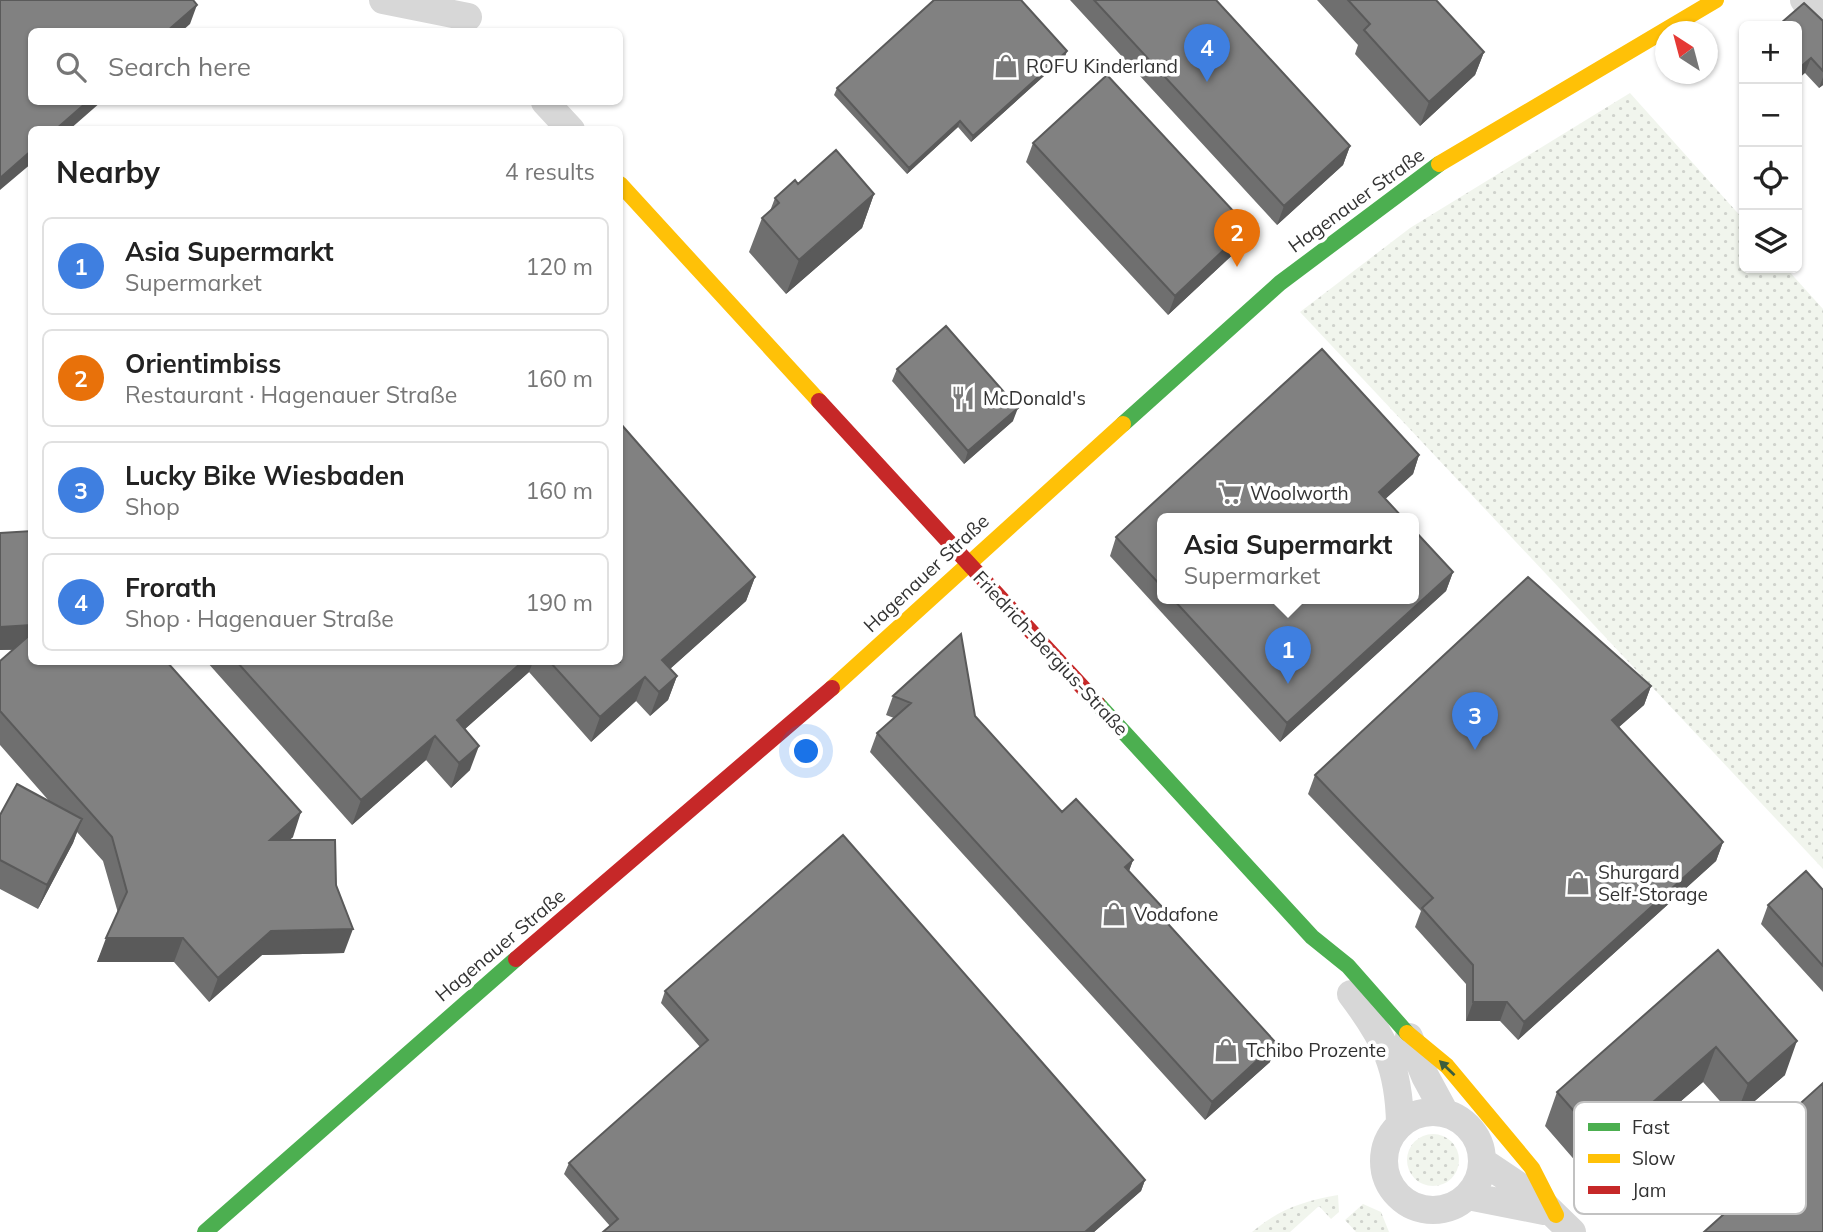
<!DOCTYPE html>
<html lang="en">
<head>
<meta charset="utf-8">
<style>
	body { margin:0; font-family:Mulish,sans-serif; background:#f6f6f6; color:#222 }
	.controls { position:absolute; right:21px; top:21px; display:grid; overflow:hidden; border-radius:10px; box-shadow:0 2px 5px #0004 }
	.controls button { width:63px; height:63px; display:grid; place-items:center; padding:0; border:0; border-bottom:2px solid #e0e0e0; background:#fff; color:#222; font:35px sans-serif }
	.compass { position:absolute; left:1655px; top:21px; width:63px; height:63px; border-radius:50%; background:#fff; box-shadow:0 2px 5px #0004; rotate:324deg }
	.you { position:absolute; left:807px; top:752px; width:24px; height:24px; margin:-18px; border:5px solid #fff; border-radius:50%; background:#1a73e8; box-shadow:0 0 0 10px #1a73e833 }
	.badge { display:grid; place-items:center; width:46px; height:46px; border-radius:50%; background:#1a73e8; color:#fff; font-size:23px; font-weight:700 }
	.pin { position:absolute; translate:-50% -58px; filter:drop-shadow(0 2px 4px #0008) }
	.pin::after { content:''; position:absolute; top:37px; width:24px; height:21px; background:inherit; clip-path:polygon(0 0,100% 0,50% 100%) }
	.popup { position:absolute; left:1157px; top:513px; width:262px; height:91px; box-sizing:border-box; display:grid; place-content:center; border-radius:10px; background:#fff; filter:drop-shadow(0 2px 5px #0005); font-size:23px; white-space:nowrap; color:#767676 }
	.popup b { font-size:26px; color:#222 }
	.popup::after { content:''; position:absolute; left:50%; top:100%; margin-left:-14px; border:14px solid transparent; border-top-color:#fff }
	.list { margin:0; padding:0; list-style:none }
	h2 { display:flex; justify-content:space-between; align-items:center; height:91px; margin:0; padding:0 28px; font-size:30px }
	h2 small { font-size:23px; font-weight:400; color:#767676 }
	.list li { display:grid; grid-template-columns:46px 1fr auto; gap:21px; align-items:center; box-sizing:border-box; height:98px; margin:0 14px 14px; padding:0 14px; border:2px solid #e0e0e0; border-radius:10px }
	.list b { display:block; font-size:26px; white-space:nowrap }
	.list p { margin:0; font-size:23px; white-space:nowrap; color:#767676 }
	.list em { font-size:23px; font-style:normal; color:#767676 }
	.icon { flex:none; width:38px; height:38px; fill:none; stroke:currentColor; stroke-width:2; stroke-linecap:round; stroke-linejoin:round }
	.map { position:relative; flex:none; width:1823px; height:1232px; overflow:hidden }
	.search { position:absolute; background:#fff; box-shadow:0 2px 5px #0004; left:28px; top:28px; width:595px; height:77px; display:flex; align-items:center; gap:18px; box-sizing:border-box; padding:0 24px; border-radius:10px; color:#767676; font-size:26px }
	.panel { position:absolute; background:#fff; box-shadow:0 2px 5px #0004; left:28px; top:126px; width:595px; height:539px; border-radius:10px }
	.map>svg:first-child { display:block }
	.grass { fill:url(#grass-dots) }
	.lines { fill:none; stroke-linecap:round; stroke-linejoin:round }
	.street { stroke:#d7d7d7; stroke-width:28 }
	.fast { stroke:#4caf50; stroke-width:16 }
	.slow { stroke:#ffc107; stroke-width:16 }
	.jam { stroke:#c62828; stroke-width:16 }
	.wall { fill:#6f6f6f }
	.shaded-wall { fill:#5a5a5a }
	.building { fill:#818181; stroke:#5a5a5a; stroke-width:2 }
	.oneway { fill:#3c5e3d }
	.labels { text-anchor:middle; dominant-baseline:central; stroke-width:7; stroke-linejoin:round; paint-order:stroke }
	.poi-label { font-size:19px; fill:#333; stroke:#fff; text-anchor:start }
	.street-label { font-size:19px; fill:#333; stroke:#fff }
	.key { fill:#fff; stroke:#c2c2c2; stroke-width:2 }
	.key-label { font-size:19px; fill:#333 }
</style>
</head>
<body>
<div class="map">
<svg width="1823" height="1232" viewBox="0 0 1823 1232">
	<defs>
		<pattern id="grass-dots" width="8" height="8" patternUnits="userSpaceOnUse" patternTransform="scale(1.75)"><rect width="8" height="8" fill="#f1f5ed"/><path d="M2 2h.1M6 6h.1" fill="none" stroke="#cfd2cc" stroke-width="1.8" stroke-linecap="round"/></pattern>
	</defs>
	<rect width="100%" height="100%" fill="#fff"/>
	<!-- grass -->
	<path class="grass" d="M1630,93L1744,220V268H1786L1823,309V869L1300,312L1410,228Z
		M1407 1160a26 26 0 1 1 52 0a26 26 0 1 1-52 0Z
		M1338,1195L1339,1212L1331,1219L1319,1206L1290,1232H1252C1279,1209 1304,1201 1338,1195Z
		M1363,1204L1381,1212L1389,1232H1356L1345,1220Z"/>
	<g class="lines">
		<!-- street -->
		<path class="street" d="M383,0L468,17
			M1804,0L1823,21
			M545,102L571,130
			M1351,994C1385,1039 1399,1067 1400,1124
			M1409,1037L1425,1076L1445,1113
			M1384 1161a49 49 0 1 1 98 0a49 49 0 1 1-98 0Z
			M1482,1161L1537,1198L1572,1232
			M1468,1196L1544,1211"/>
		<!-- fast -->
		<path class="fast" d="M1123,424L1280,283L1439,164
			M1097,703L1312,937L1348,966L1407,1033
			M205,1232L516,959"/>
		<!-- slow -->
		<path class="slow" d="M1439,164L1716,0
			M620,184L819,401
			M832,688L1123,424
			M1407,1033L1447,1066L1532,1168L1556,1215"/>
		<!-- jam -->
		<path class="jam" d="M819,401L1097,703
			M516,959L832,688"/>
	</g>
	<!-- wall -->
	<path class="wall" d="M1070,0H1216L1350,146L1343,165L1277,225Z
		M1317,0H1436L1484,52L1475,75L1420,126L1355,54L1358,45Z
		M1823,21V85L1819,88L1805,73L1797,26H1780L1781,23Z
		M1065,57L971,142L958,127L907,174L834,95L837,88Z
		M1033,143L1248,227L1242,246L1168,315L1026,162Z
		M874,194L862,228L786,294L749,252L762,218L770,211L775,198Z
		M1322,349L1419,455L1413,474L1385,499L1403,518H1162V598H1414V530L1453,572L1446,591L1280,742L1110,556L1116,537Z
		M897,369L1013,421L964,464L892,381Z
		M0,533L47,663L293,837L289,840L336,885L344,953L262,955L209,1002L174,962H97L118,913L103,861L77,832L73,843L38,909L0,889V815L50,802L0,745V661L13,650H0Z
		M755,577L746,601L670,669L677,676L668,700L650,716L636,701L591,742L529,672L465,729L470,770L451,788L426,760L352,825L207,662H620Z
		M1651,686L1644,705L1618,728L1723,842L1716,861L1518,1040L1500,1021H1466V984L1415,927L1421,911L1308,794L1315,775Z
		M893,696L975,716L1062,812L1133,860L1129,871L1161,917L1270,1062L1205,1120L870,752L877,733L894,718L886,715Z
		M1823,890V992L1761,924L1768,905Z
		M1718,950L1785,1075L1735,1118L1703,1082L1591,1179L1545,1126L1557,1092Z
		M665,991L1145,1180L1141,1191L1094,1232H603L610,1226L564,1174L569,1163L700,1047L661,1003Z
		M1743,1155L1823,1232L1740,1199L1731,1189Z"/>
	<!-- shaded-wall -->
	<path class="shaded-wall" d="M197,5L190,24L181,32H166Z
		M1067,51L1065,57L971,142L973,136Z
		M1484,52L1475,75L1420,126L1429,102Z
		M1811,58L1805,73L1797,80V70Z
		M1823,77V85L1819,88Z
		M87,102H101L69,130H55Z
		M960,121L958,127L907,174L909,168Z
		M1350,146L1343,165L1277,225L1284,206Z
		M32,150V163L0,190V178Z
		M874,194L862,228L786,294L799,260Z
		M1248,227L1242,246L1168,315L1175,296Z
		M1018,408L1013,421L964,464L968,451Z
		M1419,455L1413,474L1372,511L1379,492Z
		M1453,572L1446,591L1280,742L1287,723Z
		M755,577L746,601L653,684L662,660Z
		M32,625V648L0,650V627Z
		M522,662H533L529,672L448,744L457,720Z
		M677,676L668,700L650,716L659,692Z
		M645,677L636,701L591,742L600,717Z
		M1651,686L1644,705L1605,739L1612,720Z
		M435,736L426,760L352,825L361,800Z
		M479,746L470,770L451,788L459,763Z
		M301,812L293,837L261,864L270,840Z
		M82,819L73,843L38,909L47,885Z
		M1723,842L1716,861L1518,1040L1524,1022Z
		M1133,860L1126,879L1125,867Z
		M353,929L344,953L262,955L209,1002L218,978L271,931Z
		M106,938H183L174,962H97Z
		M1473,1002H1507L1500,1021H1466Z
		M1797,1041L1785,1075L1735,1118L1748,1084Z
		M1276,1043L1270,1062L1205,1120L1212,1102Z
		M1716,1047L1703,1082L1591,1179L1604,1145Z
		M1145,1180L1141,1191L1094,1232H1085Z"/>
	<!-- building -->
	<path class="building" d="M0,0H193L197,5L166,32H32V102H87L55,130H32V150L0,178Z
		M934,0H1021L1067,51L973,136L960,121L909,168L837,88Z
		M1094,0H1216L1350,146L1284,206Z
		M1348,0H1436L1484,52L1429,102L1364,30L1370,24Z
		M1804,3L1823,21V71L1811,58L1797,70V26H1784L1781,23Z
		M1107,75L1248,227L1175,296L1033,143Z
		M836,150L874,194L799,260L762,218L779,203L775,198L795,180L798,184Z
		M946,326L1018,408L968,451L897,369Z
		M1322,349L1419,455L1379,492L1403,518H1162V587L1116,537Z
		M620,423L755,577L662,660L677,676L659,692L645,677L600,717L550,662H620Z
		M1414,530L1453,572L1287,723L1172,598H1414Z
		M32,531V625L0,627V533Z
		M1528,577L1651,686L1612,720L1723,842L1524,1022L1507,1002H1473V965L1422,908L1433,898L1315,775Z
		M32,633V662H47V663L49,662H167L301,812L270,840H335L336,885L353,929L271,931L218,978L183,938H106L127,892L112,837L0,711V661Z
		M961,634L975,716L1062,812L1076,799L1133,860L1125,867L1164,909L1159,914L1276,1043L1212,1102L877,733L911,703L893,696Z
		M237,662H522L457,720L479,746L459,763L435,736L361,800Z
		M17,784L82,819L47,885L0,860V815Z
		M843,835L1145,1180L1085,1232H603L618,1219L569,1163L708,1040L665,991Z
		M1806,871L1823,890V966L1768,905Z
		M1718,950L1797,1041L1748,1084L1716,1047L1604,1145L1557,1092Z
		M1823,1083V1232H1704L1764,1178L1743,1155Z"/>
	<!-- one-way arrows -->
	<defs><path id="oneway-solid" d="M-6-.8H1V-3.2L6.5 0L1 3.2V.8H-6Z" transform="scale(1.75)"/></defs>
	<use class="oneway" href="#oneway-solid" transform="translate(1447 1068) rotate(-136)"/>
	<!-- icons -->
	<defs>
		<g id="shop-bare" transform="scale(1.89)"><path d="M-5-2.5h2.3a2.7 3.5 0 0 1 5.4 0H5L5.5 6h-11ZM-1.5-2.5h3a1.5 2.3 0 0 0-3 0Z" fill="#7a7a7a" stroke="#fff" stroke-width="2.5" paint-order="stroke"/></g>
		<g id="restaurant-bare" transform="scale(1.89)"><path d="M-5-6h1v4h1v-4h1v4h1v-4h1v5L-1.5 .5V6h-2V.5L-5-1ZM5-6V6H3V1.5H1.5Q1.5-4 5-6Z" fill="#7a7a7a" stroke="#fff" stroke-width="2.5" paint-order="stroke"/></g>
		<g id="supermarket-bare" transform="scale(1.89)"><path d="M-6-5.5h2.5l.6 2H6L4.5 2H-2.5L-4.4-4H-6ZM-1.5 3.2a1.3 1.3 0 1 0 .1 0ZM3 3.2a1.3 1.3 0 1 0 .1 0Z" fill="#7a7a7a" stroke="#fff" stroke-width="2.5" paint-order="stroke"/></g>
	</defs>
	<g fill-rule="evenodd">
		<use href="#shop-bare" x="1006" y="66"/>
		<use href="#restaurant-bare" x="963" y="398"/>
		<use href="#supermarket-bare" x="1230" y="493"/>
		<use href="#shop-bare" x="1578" y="883"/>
		<use href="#shop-bare" x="1114" y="914"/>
		<use href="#shop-bare" x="1226" y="1050"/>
	</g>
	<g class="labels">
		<!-- poi labels -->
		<g class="poi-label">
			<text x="1026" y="66">ROFU Kinderland</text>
			<text x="983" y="398">McDonald's</text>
			<text x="1250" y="493">Woolworth</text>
			<text x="1598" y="872">Shurgard<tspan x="1598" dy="22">Self-Storage</tspan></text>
			<text x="1134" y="914">Vodafone</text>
			<text x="1246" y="1050">Tchibo Prozente</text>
		</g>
		<!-- street labels -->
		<g class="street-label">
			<text transform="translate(1356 200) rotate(-36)">Hagenauer Straße</text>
			<text transform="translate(926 573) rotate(-43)">Hagenauer Straße</text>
			<text transform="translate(1051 653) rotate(47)">Friedrich-Bergius-Straße</text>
			<text transform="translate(500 945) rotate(-40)">Hagenauer Straße</text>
		</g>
	</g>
	<!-- legend -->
	<rect x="1574" y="1102" width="232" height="112" rx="10" class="key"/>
	<rect x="1588" y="1123" width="32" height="8" fill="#4caf50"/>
	<rect x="1588" y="1154" width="32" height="9" fill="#ffc107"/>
	<rect x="1588" y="1186" width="32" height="8" fill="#c62828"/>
	<g class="key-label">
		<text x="1632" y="1134">Fast</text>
		<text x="1632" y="1165">Slow</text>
		<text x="1632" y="1197">Jam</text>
	</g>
</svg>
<div class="controls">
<button>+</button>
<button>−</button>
<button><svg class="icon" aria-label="locate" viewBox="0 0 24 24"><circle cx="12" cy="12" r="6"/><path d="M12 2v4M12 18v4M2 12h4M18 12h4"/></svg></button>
<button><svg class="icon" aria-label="layers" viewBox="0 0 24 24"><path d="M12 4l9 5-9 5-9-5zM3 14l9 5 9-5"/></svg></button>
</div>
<svg class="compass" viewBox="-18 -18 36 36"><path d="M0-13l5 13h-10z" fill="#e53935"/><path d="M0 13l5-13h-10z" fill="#767676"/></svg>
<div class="you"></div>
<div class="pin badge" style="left:1288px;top:684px;background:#3f7fe0">1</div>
<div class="popup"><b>Asia Supermarkt</b>Supermarket</div>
<div class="pin badge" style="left:1237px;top:267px;background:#e8710a">2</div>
<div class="pin badge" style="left:1475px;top:750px;background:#3f7fe0">3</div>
<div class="pin badge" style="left:1207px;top:82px;background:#3f7fe0">4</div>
<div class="search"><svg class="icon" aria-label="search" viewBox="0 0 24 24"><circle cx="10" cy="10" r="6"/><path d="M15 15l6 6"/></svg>Search here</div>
<section class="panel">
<h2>Nearby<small>4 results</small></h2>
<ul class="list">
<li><span class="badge" style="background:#3f7fe0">1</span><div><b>Asia Supermarkt</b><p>Supermarket</p></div><em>120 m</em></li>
<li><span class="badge" style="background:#e8710a">2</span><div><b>Orientimbiss</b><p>Restaurant · Hagenauer Straße</p></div><em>160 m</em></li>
<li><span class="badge" style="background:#3f7fe0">3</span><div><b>Lucky Bike Wiesbaden</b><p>Shop</p></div><em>160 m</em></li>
<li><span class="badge" style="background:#3f7fe0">4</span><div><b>Frorath</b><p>Shop · Hagenauer Straße</p></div><em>190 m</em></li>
</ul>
</section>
</div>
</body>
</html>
